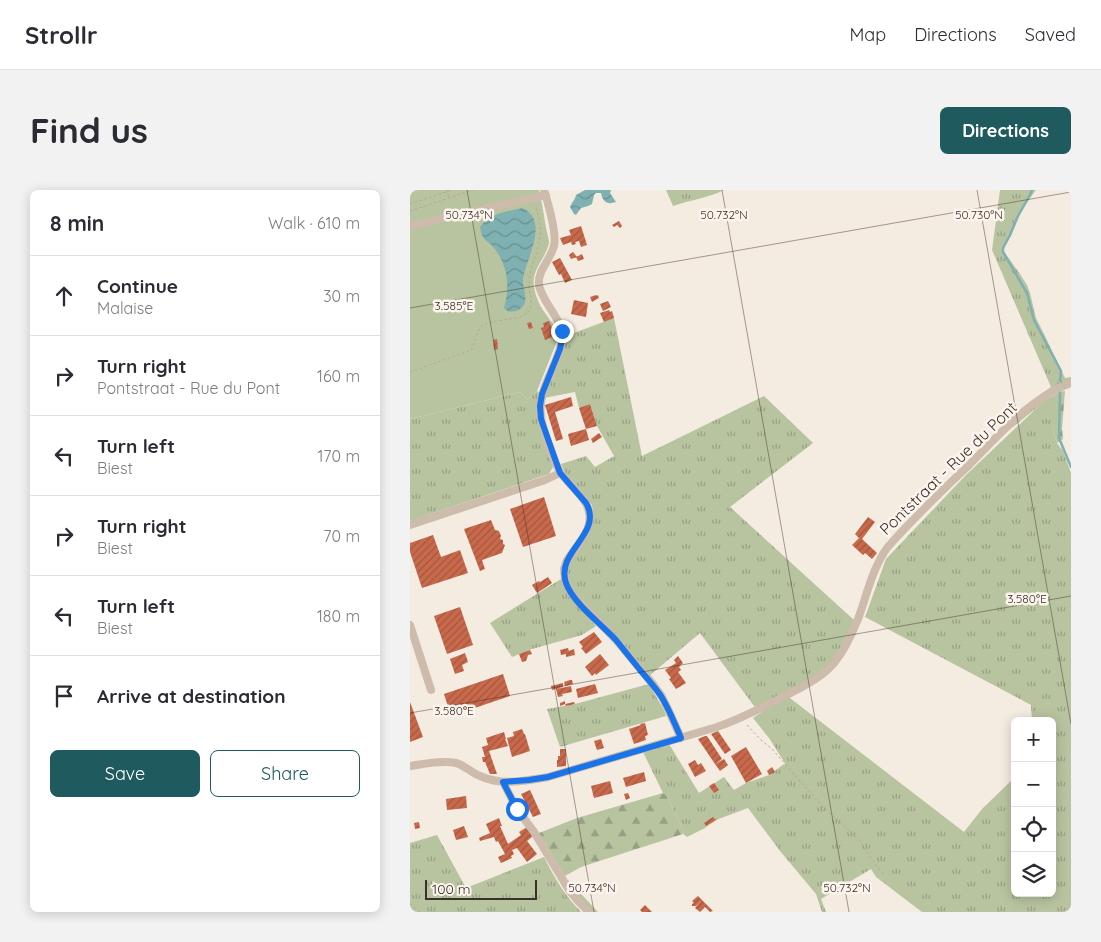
<!DOCTYPE html>
<html lang="en">
<head>
<meta charset="utf-8">
<style>
	body { margin:0; font-family:Quicksand,sans-serif; background:#f2f2f3; color:#2b2b33 }
	.controls { position:absolute; right:15px; bottom:15px; display:grid; overflow:hidden; border-radius:8px; box-shadow:0 2px 12px #0003 }
	.controls button { width:45px; height:45px; display:grid; place-items:center; padding:0; border:0; border-bottom:1px solid #e1e1e2; background:#fff; color:#2b2b33; font:25px sans-serif }
	.scale { position:absolute; left:15px; bottom:12px; width:112px; box-sizing:border-box; padding-left:5px; border:2px solid #3b302b; border-top:0; font-size:14px; line-height:18px; white-space:nowrap; color:#3b302b; -webkit-text-stroke:4px #fbf5ee; paint-order:stroke }
	.stop { position:absolute; width:15px; height:15px; margin:-11px; border:4px solid #1a73e8; border-radius:50%; background:#fff }
	.stop.end { background:#1a73e8; border-color:#fff; box-shadow:0 1px 5px #0008 }
	.list { margin:0; padding:0; list-style:none }
	h2 { display:flex; justify-content:space-between; align-items:center; height:65px; margin:0; padding:0 20px; font-size:21px }
	h2 small { font-size:16px; font-weight:400; color:#7c7c81 }
	.list li { display:grid; grid-template-columns:32px 1fr auto; gap:15px; align-items:center; box-sizing:border-box; height:80px; padding:0 20px; border-top:1px solid #e1e1e2 }
	.list b { display:block; font-size:19px; white-space:nowrap }
	.list p { margin:0; font-size:16px; white-space:nowrap; color:#7c7c81 }
	.list em { font-size:16px; font-style:normal; color:#7c7c81 }
	.actions { display:flex; gap:10px; padding:15px 20px }
	.actions a { flex:1; padding:11px 0; border:1px solid #1f5a5e; border-radius:8px; text-align:center; font-size:18px; color:#1f5a5e }
	.actions .main { background:#1f5a5e; color:#fff }
	.icon { flex:none; width:28px; height:28px; fill:none; stroke:currentColor; stroke-width:2; stroke-linecap:round; stroke-linejoin:round }
	.map { position:relative; flex:none; width:661px; height:722px; overflow:hidden; border-radius:8px }
	header { display:flex; align-items:center; gap:30px; box-sizing:border-box; height:70px; padding:0 25px; background:#fff; border-bottom:1px solid #e1e1e2 }
	header strong { font-size:24px }
	nav { display:flex; gap:28px; margin-inline-start:auto; font-size:18px }
	.intro { display:flex; align-items:center; justify-content:space-between; box-sizing:border-box; height:120px; padding:0 30px }
	h1 { margin:0; font-size:35px }
	.button { padding:12px 22px; border-radius:8px; background:#1f5a5e; color:#fff; font-size:18px; font-weight:700 }
	main { display:flex; gap:30px; padding:0 30px }
	aside { flex:1; background:#fff; border-radius:8px; box-shadow:0 2px 12px #0003 }
	.map>svg:first-child { display:block }
	.grass { fill:url(#grass-tufts) }
	.forest { fill:url(#forest-firs) }
	.green { fill:#b8c4a0 }
	.water { fill:url(#water-waves) }
	.lines { fill:none; stroke-linecap:round; stroke-linejoin:round }
	.stream { stroke:#7fb0b2; stroke-width:2.5 }
	.building { fill:url(#building-hatch) }
	.path { stroke:#b9a596; stroke-width:1; stroke-dasharray:2.5 2.5; stroke-linecap:butt }
	.minor { stroke:#cdbbac; stroke-width:8 }
	.route { stroke:#1a73e8; stroke-width:6 }
	.ticks { fill:none; stroke:#3b302b; stroke-width:1; stroke-opacity:0.45 }
	.labels { text-anchor:middle; dominant-baseline:central; stroke-width:5; stroke-linejoin:round; paint-order:stroke }
	.street-label { font-size:16px; fill:#3b302b; stroke:#fbf5ee }
	.ticks-label { font-size:12px; text-anchor:middle; fill:#3b302b; stroke:#fbf5ee; stroke-width:5; stroke-linejoin:round; paint-order:stroke }
</style>
</head>
<body>
<header>
<strong>Strollr</strong>
<nav><a>Map</a><a>Directions</a><a>Saved</a></nav>
</header>
<div class="intro"><h1>Find us</h1><a class="button">Directions</a></div>
<main>
<aside>
<h2>8 min<small>Walk · 610 m</small></h2>
<ul class="list">
<li><svg class="icon" aria-label="ahead" viewBox="0 0 24 24"><path d="M12 20V5M6 11l6-6 6 6"/></svg><div><b>Continue</b><p>Malaise</p></div><em>30 m</em></li>
<li><svg class="icon" aria-label="right" viewBox="0 0 24 24"><path d="M7 20v-9h11M14 6l5 5-5 5"/></svg><div><b>Turn right</b><p>Pontstraat - Rue du Pont</p></div><em>160 m</em></li>
<li><svg class="icon" aria-label="left" viewBox="0 0 24 24"><path d="M17 20v-9H6M10 6l-5 5 5 5"/></svg><div><b>Turn left</b><p>Biest</p></div><em>170 m</em></li>
<li><svg class="icon" aria-label="right" viewBox="0 0 24 24"><path d="M7 20v-9h11M14 6l5 5-5 5"/></svg><div><b>Turn right</b><p>Biest</p></div><em>70 m</em></li>
<li><svg class="icon" aria-label="left" viewBox="0 0 24 24"><path d="M17 20v-9H6M10 6l-5 5 5 5"/></svg><div><b>Turn left</b><p>Biest</p></div><em>180 m</em></li>
<li><svg class="icon" aria-label="arrive" viewBox="0 0 24 24"><path d="M6 21V4h12l-3 4 3 4H6"/></svg><div><b>Arrive at destination</b></div></li>
</ul>
<div class="actions"><a class="main">Save</a><a>Share</a></div>
</aside>
<div class="map">
<svg width="661" height="722" viewBox="0 0 661 722">
	<defs>
		<pattern id="grass-tufts" width="24" height="20" patternUnits="userSpaceOnUse" patternTransform="scale(1.25)"><rect width="24" height="20" fill="#b8c4a0"/><path d="M3 7l-1-3M5 7V3M7 7l1-3M15 17l-1-3M17 17v-4M19 17l1-3" fill="none" stroke="#97a083"/></pattern>
		<pattern id="forest-firs" width="22" height="20" patternUnits="userSpaceOnUse" patternTransform="scale(1.25)"><rect width="22" height="20" fill="#b8c4a0"/><path d="M5 1l3.5 6h-7zM16 11l3.5 6h-7z" fill="#97a083"/></pattern>
		<pattern id="water-waves" width="16" height="10" patternUnits="userSpaceOnUse" patternTransform="scale(1.25)"><rect width="16" height="10" fill="#7fb0b2"/><path d="M0 5q4-4 8 0t8 0" fill="none" stroke="#699091"/></pattern>
		<pattern id="building-hatch" width="6" height="6" patternUnits="userSpaceOnUse" patternTransform="scale(1.25)"><rect width="6" height="6" fill="#c8694b"/><path d="M-1 1l2-2M0 6l6-6M5 7l2-2" fill="none" stroke="#a4573f"/></pattern>
	</defs>
	<rect width="100%" height="100%" fill="#f4ebe1"/>
	<!-- grass -->
	<path class="grass" d="M256,0H314C298,8 280,10 263,16Z
		M590,0H626L610,22L601,45L593,60L610,84L617,95L620,103L626,128L634,144L655,188L661,187V191L612,221L611,219L641,197L582,60Z
		M204,128L232,266L354,206L403,253L320,317L444,430C436,448 427,467 413,481C404,490 387,499 376,505L554,642L572,619L605,587V703H642V531H622L621,515L455,427L476,369L556,285L630,215L603,237L602,235L623,217L650,202L643,240L647,253L653,261L661,283V722H512L466,687L461,679L411,709L416,722H412L406,704L370,661L338,618L306,630L295,638L277,647L273,644L274,642L257,606L253,603L233,562L259,554L289,603L314,587L324,600L336,593L359,585L374,574L376,575L359,548L343,528L374,507L347,517L344,516L290,443L239,486L163,402L158,391L157,382L158,372L169,360L181,340L183,326L182,315L156,285L151,274L176,266L185,277L204,266L187,236L180,214L169,218L165,202L134,208L152,163L156,146Z
		M127,201L130,203L138,259L143,277L139,284L0,331V229L110,202L117,210Z
		M151,389L158,403L186,436L172,445L122,459L102,467L80,433Z
		M239,494L254,520L256,526L150,557L137,519L165,514Z
		M27,645L56,698L134,667C144,687 155,706 171,722H0V653Z
		M158,690L188,722H182L156,691Z"/>
	<!-- forest -->
	<path class="forest" d="M655,201L652,239L653,249L647,253L643,240L648,202Z
		M253,603L257,606L274,642L273,644L171,677L155,686L129,643L167,628Z"/>
	<!-- green -->
	<path class="green" d="M0,0H129C132,13 134,25 136,38C137,43 139,48 139,53C136,68 121,80 124,96C125,107 131,118 138,127C144,136 149,139 147,151L127,201L117,210L110,202L0,229Z"/>
	<!-- water -->
	<path class="water" d="M175,0H201L200,3L206,12C197,15 193,12 191,3H186L184,5L182,14L178,16L171,18L166,25L164,24L160,17C162,12 165,10 166,5Z
		M113,18C140,32 116,68 113,89C112,98 119,108 113,116C109,122 98,124 94,118C100,97 98,77 85,59C76,48 73,53 70,37C81,22 96,22 113,18Z"/>
	<g class="lines">
		<!-- stream -->
		<path class="stream" d="M622,0L620,5L608,26L600,45L593,58V62L617,103L624,130L651,181L650,191
			M650,202L649,248L661,277"/>
	</g>
	<!-- building -->
	<path class="building" d="M209,31L212,36L210,38L207,35L204,37L202,35Z
		M171,36L177,55L171,57L169,51L165,52L166,54L162,55L161,52L153,55L150,48L161,45L159,40Z
		M163,62L167,67L161,69L159,65Z
		M172,64L174,69L168,71L166,67Z
		M150,68L162,90L155,93L151,84L149,85L142,72Z
		M186,105L187,106L188,105L189,108L182,112L180,107Z
		M164,110L178,113L176,127L161,124Z
		M198,111L201,117L193,121L190,114Z
		M199,120L200,122L202,121L204,128L194,132L190,123Z
		M139,131L145,146L135,150L131,138L134,137L133,133Z
		M121,132L123,138L119,139L117,133Z
		M87,149L88,159L84,160L83,150Z
		M161,207L163,216L145,222L153,249L146,251L135,215Z
		M180,214L187,236L176,239L169,218Z
		M176,239L179,250L161,256L158,244Z
		M189,243L192,247L183,253L181,249Z
		M134,307L146,346L113,357L100,319Z
		M458,327L465,332L452,349L467,363L462,369L455,363L453,365L442,355L449,348L445,344Z
		M81,330L85,340L89,341L91,346L90,349L93,350V354L95,355L92,363L72,370L75,379L70,381L54,339Z
		M23,345L31,367L50,360L58,383L12,398L0,362V353Z
		M138,387L142,393L127,403L122,395L129,391L130,392Z
		M50,417L63,455L37,464L24,426Z
		M184,442L192,452L176,464L171,458L173,457L169,452Z
		M158,458L159,461L164,459L165,465L156,467V464L151,465L150,460Z
		M120,460L122,464L118,465L116,471L112,472L109,464Z
		M55,463L58,472L52,475L54,481L45,484L40,469Z
		M190,464L199,475L186,485L185,483L182,486L175,477Z
		M268,466L273,473L269,477L271,480L268,482L276,493L266,499L259,489L261,488L255,480L266,473L264,470Z
		M93,484L100,506L41,526L34,504Z
		M160,490H162L163,494L155,496L154,492Z
		M153,493V497L142,500L141,496Z
		M185,494L188,503L168,508L166,499Z
		M161,496L162,502L152,504L153,506L148,507L146,499Z
		M155,511V514L164,512L165,514L156,516L155,514L150,516V513Z
		M0,512L13,547L0,552Z
		M235,533L238,545L235,546L236,550L224,554L219,539L231,535L230,534Z
		M112,539L114,544H115L120,561L102,567L97,548L104,546L103,542Z
		M308,541L321,560L315,564L301,544Z
		M94,542L96,549H95L98,556L79,561L87,584H80L75,572H73L72,567H75L72,557L78,555L76,548Z
		M295,546H297L312,569L305,574L288,549Z
		M191,549L194,558L187,560L184,551Z
		M336,557L352,584L336,593L321,566Z
		M150,559H156V576L147,577V570H148V566H150Z
		M314,569L318,575L310,581L305,574Z
		M285,570L288,575L291,573L296,581L285,587L278,574Z
		M362,577L365,582L359,585L357,581Z
		M234,582L236,591L216,597L213,588Z
		M200,591L203,603L184,608L181,596Z
		M304,593L309,600L304,603L299,596Z
		M120,600L131,624L123,627L111,604Z
		M218,603L220,608L216,610L214,604Z
		M56,606L57,618L37,620L36,609Z
		M303,627L306,630L296,636L294,633Z
		M89,628L92,636H90L98,654L111,645L109,642L117,637L123,646L117,651L127,664L117,672L107,658L102,660L104,664L101,666L102,668L91,673L88,667L95,664L88,651L86,652L84,647L70,651L69,648L80,643L76,634Z
		M9,632L10,638L5,639L4,633Z
		M54,636L58,647L46,650L43,640Z
		M288,706L292,710L286,716H282V714L284,713L282,711Z
		M292,710L303,721L300,722L295,717L290,722L285,718Z
		M235,715L242,722H232L230,720Z"/>
	<g class="lines">
		<!-- path -->
		<path class="path" d="M37,0L39,8
			M0,14L42,0
			M0,21L63,0
			M0,182L59,161L62,159C64,153 67,142 70,138C77,128 107,132 117,123C126,114 118,103 119,94C119,78 129,61 130,45C132,35 128,25 125,15
			M337,535L351,550L362,559L411,615L449,650L467,677L475,685
			M0,714L10,722"/>
		<!-- minor -->
		<path class="minor" d="M134,0C138,13 147,43 144,56C141,69 127,81 129,95C132,113 155,131 152,150C148,176 127,199 131,226C132,238 144,274 151,283C164,302 186,312 178,338C174,349 164,360 157,370L154,379L155,389L156,394L162,404L206,450L243,494L251,505L258,519L271,548
			M0,36L136,5
			M0,335L135,290L150,283
			M0,435L21,500
			M0,576C15,574 31,570 46,573C54,575 62,583 70,586C92,596 114,591 138,587L307,537C331,529 351,518 373,507C392,497 410,489 424,473C435,460 442,444 448,429C457,405 462,379 477,358C502,329 530,303 558,276C586,248 622,206 661,193
			M93,592L107,619L124,642L159,700L168,711L179,722"/>
	</g>
	<g class="lines">
		<!-- route -->
		<path class="route" d="M107,619L93,592L119,590L138,587L271,548C265,534 259,519 251,506C245,497 237,488 230,480C222,470 214,460 206,450C191,434 163,413 156,393C145,361 194,344 176,313L150,283L131,229L130,216L132,204L150,159L152,149V141"/>
	</g>
	<!-- ticks -->
	<path class="ticks" d="M57,0L184,722M312,0L439,722M567,0L661,534M0,118L661,2M0,523L661,406"/>
	<g class="labels">
		<!-- street labels -->
		<g class="street-label">
			<text transform="translate(538 278) rotate(-44)">Pontstraat - Rue du Pont</text>
		</g>
	</g>
	<g class="ticks-label">
		<text x="59" y="29">50.734°N</text>
		<text x="314" y="29">50.732°N</text>
		<text x="569" y="29">50.730°N</text>
		<text x="44" y="120">3.585°E</text>
		<text x="617" y="413">3.580°E</text>
		<text x="44" y="525">3.580°E</text>
		<text x="182" y="702">50.734°N</text>
		<text x="437" y="702">50.732°N</text>
	</g>
</svg>
<div class="controls">
<button>+</button>
<button>−</button>
<button><svg class="icon" aria-label="locate" viewBox="0 0 24 24"><circle cx="12" cy="12" r="6"/><path d="M12 2v4M12 18v4M2 12h4M18 12h4"/></svg></button>
<button><svg class="icon" aria-label="layers" viewBox="0 0 24 24"><path d="M12 4l9 5-9 5-9-5zM3 14l9 5 9-5"/></svg></button>
</div>
<div class="scale">100 m</div>
<div class="stop" style="left:107px;top:619px"></div>
<div class="stop end" style="left:152px;top:141px"></div>
</div>
</main>
</body>
</html>
